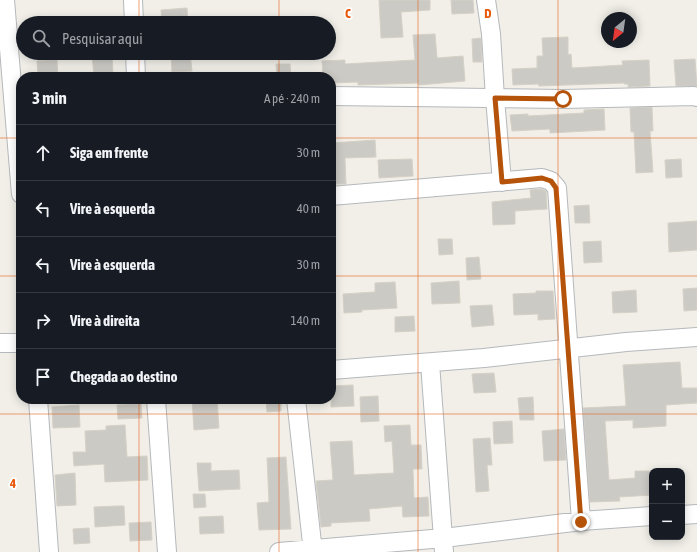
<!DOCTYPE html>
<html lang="pt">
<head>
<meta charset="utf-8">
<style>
	body { margin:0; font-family:"Asap Condensed",sans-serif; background:#20242c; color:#f1f3f6 }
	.controls { position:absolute; right:12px; bottom:12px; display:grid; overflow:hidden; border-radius:8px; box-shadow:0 2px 10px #0003 }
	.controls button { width:36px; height:36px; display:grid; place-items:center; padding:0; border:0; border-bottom:1px solid #363941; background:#171b24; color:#f1f3f6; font:20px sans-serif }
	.compass { position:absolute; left:601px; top:12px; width:36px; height:36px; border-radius:50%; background:#171b24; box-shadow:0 2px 10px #0003; rotate:209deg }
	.stop { position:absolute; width:12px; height:12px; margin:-9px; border:3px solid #b45309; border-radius:50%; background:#fff }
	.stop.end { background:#b45309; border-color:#fff; box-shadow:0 1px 4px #0008 }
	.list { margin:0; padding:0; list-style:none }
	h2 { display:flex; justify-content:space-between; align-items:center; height:52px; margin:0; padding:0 16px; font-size:17px }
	h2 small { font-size:13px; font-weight:400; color:#9ea1a6 }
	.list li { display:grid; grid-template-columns:26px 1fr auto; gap:12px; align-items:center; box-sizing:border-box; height:56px; padding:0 16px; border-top:1px solid #363941 }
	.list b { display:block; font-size:15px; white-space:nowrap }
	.list em { font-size:13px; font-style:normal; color:#9ea1a6 }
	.icon { flex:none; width:22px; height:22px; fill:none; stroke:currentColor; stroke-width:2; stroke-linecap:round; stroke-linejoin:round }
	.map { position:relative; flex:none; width:697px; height:552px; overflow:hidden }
	.search { position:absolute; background:#171b24; box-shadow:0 2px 10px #0003; left:16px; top:16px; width:320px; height:44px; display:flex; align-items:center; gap:10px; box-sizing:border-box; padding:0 14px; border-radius:22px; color:#9ea1a6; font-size:15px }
	.panel { position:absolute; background:#171b24; box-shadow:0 2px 10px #0003; left:16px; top:72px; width:320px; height:332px; border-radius:16px }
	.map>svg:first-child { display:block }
	.building { fill:#cccac5; stroke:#d6d1c6 }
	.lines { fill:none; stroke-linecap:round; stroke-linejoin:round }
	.minor-casing { stroke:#b5b8bc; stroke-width:20 }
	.minor { stroke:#fff; stroke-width:18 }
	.route { stroke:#b45309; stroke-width:5 }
	.grid { fill:none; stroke:#e8590c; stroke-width:1; stroke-opacity:0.55 }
	.grid-label { font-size:13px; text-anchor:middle; font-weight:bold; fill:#e8590c; stroke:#fff; stroke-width:3.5; stroke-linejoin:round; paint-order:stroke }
</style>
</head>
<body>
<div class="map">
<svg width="697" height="552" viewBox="0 0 697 552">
	<rect width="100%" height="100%" fill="#f1efe8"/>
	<!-- building -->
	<path class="building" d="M379,0H430V10L401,12L403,37L381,38Z
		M451,0H473L474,13L452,14Z
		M187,8L188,23H162L161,10Z
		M435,34L437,58L463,56L465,81L419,85L418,83L358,85V82L331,83V77H323L322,61L345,60V64L415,60L413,35Z
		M568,37V55L571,54L572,68L623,65L622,61L649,60L650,86L628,87V84H624V83L539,86L538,84L513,85L512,69L537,68V56H543L542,38Z
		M481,38L482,62H473L472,39Z
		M171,53H190L192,71L172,72Z
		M112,54L113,75L94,76L92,55Z
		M695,59L697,86H676L674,60Z
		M57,60L58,77H38L37,61Z
		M276,64H290L291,77H277Z
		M652,107L653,131H650L653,172L636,173L634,132H631L630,108Z
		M604,109L605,130L550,133V129L512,131L510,115L528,114V116L584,113V110Z
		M375,140L376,157L345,158L346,184H333L331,143Z
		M412,159L413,176L379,178L378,160Z
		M681,159L682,177L666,178L665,160Z
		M541,189L546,191L547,209L515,211V224L493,225L492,202L531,198L530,190Z
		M589,205L590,223H575L574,206Z
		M697,221V250L669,252L668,223Z
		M438,239H452L453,254L439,255Z
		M601,241L602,262L584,263L583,242Z
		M479,257L481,279L467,280L466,258Z
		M459,281L460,303L432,304L431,283Z
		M395,282L397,308L362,310V312L344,313L343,294L375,292V283Z
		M697,288V310L684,311L683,289Z
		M636,290L637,312L613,313L612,292Z
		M536,291H553L555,319L538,320V314L514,315L513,294L536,293Z
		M492,305L494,325L472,327L470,306Z
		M414,316L415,331L395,332V317Z
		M680,362L682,388H697V403L666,405V426L633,428V420L605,421L609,480L635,478V471H652V495L619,497L620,501L590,502L583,408L626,406L623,365Z
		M494,373L496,392L474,393L472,374Z
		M353,385L354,406L331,407V386Z
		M378,396L379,421L361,422L360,397Z
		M533,397L534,420H520L518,398Z
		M192,399H217L219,428L194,430Z
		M266,399H281V411L267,412Z
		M141,404L142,418L118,419L117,405Z
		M79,405L80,427L53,428L52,407Z
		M512,421L513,443L494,444L493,422Z
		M125,425L127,457L147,456L148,480L105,482L104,464L74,466L73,452H86L85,431L106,430V426Z
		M410,425L411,445H421L422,469H413L414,498L428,497L429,516L403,517L402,506L369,509L370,521L331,523V526L321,527L316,481L333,480L330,442L352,441L354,475L394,473L392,441L385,442L384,426Z
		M564,429L566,460L544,461L542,431Z
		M490,438L492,465H487L489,491L476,492L473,439Z
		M286,457L291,529L259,530L257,503L269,502L267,458Z
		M197,463H211V471L239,470L240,489L199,491Z
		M75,473L76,505L57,506L55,475Z
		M193,494H205L206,507L194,508Z
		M117,506H124L125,525L95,527L94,507Z
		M223,516L224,533L200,534L199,517Z
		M151,522L152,540L130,541L129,523Z
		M89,528L90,543L74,544L73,529Z"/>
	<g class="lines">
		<!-- minor casing -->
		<g class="minor-casing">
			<path id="minor" d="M5,0L21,194
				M133,0L134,23
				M486,0L491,34L495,98L502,182
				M135,53L136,77
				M331,96L563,99L694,96L697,97
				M331,196L542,178L551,181L557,188L581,521
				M0,343H21
				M430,363L444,552
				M331,370L484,358L626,342L697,337
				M38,399L49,552
				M156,399L167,552
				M296,399L313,552
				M682,515L697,514
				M279,552L444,538L581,521L652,516"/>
		</g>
		<!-- minor -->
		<use href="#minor" class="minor"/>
	</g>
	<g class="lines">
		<!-- route -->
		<path class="route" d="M563,99L495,98L502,182L542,178L551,181L556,188L581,522"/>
	</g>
	<!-- grid -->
	<path class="grid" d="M139,0V23M279,0V23M418,0V552M558,0V552M139,53V77M279,53V77M0,138H21M331,138H697M0,276H21M331,276H697M139,399V552M279,399V552M0,414H697"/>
	<g class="grid-label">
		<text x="348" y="18">C</text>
		<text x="488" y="18">D</text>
		<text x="13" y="488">4</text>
	</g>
</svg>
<div class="controls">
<button>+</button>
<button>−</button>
</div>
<svg class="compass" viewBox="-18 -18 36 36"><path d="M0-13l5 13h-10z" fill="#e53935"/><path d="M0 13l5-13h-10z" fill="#9ea1a6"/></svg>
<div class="stop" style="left:563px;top:99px"></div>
<div class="stop end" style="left:581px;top:522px"></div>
<div class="search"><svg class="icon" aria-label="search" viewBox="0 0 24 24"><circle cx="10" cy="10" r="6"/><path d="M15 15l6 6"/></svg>Pesquisar aqui</div>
<section class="panel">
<h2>3 min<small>A pé · 240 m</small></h2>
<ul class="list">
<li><svg class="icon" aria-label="ahead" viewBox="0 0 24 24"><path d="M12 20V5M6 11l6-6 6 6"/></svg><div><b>Siga em frente</b></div><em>30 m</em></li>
<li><svg class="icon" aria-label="left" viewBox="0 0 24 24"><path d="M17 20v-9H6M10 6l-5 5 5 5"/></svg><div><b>Vire à esquerda</b></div><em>40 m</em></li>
<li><svg class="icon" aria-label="left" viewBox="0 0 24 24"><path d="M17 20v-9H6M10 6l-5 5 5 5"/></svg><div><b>Vire à esquerda</b></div><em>30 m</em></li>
<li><svg class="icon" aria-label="right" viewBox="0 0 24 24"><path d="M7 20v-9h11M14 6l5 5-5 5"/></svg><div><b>Vire à direita</b></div><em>140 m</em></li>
<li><svg class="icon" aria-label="arrive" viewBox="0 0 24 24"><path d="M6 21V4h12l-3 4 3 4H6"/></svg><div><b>Chegada ao destino</b></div></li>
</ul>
</section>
</div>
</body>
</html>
